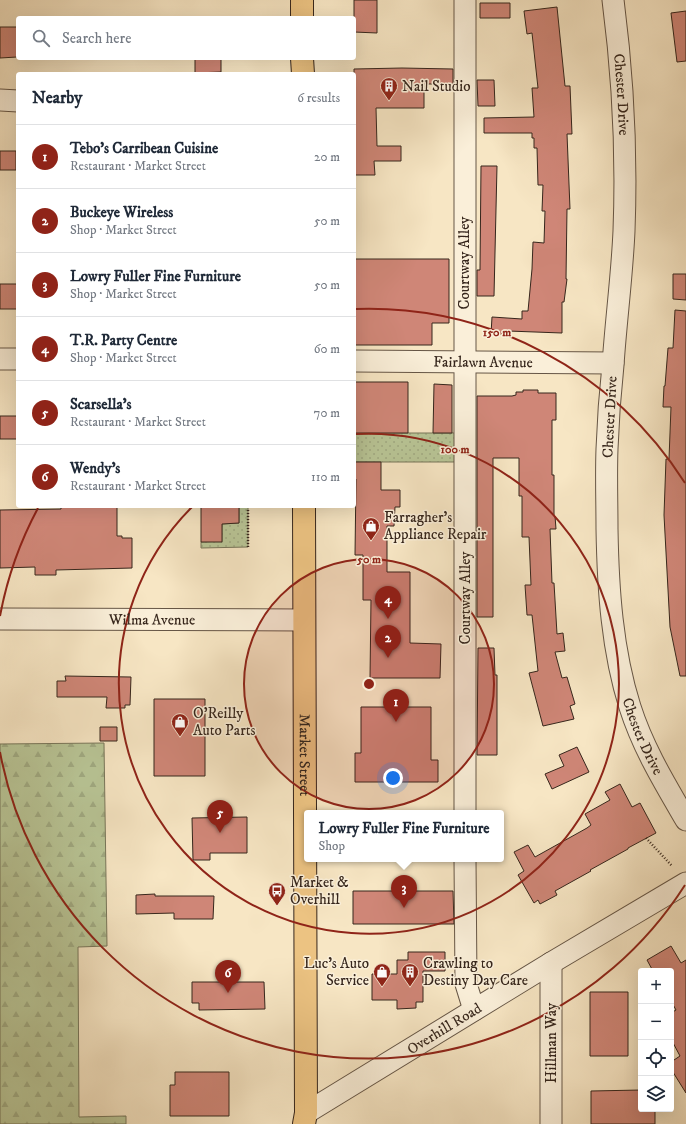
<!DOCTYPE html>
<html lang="en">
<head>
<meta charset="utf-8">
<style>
	body { margin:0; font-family:"IM FELL DW Pica",serif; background:#f6f6f7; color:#1f2937 }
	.controls { position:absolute; right:12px; bottom:12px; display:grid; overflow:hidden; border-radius:4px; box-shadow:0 4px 16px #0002 }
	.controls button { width:36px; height:36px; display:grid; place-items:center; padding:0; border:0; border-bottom:1px solid #e0e1e3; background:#fff; color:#1f2937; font:20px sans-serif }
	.you { position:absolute; left:393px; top:778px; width:14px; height:14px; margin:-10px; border:3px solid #fff; border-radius:50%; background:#1a73e8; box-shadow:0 0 0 6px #1a73e833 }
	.badge { display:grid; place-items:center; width:26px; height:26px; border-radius:50%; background:#8f2418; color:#fff; font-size:13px; font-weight:700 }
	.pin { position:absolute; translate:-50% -33px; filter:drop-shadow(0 1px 2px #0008) }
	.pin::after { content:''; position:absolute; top:21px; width:14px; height:12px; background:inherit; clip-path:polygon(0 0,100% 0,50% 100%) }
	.popup { position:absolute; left:304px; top:810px; width:200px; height:52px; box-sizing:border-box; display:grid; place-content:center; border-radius:4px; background:#fff; filter:drop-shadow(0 1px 3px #0005); font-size:13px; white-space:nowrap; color:#747a83 }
	.popup b { font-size:15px; color:#1f2937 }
	.popup::after { content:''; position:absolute; left:50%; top:100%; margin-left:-8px; border:8px solid transparent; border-top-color:#fff }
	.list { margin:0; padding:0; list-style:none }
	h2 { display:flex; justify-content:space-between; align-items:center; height:52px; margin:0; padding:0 16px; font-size:17px }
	h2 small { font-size:13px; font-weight:400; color:#747a83 }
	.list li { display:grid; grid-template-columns:26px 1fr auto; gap:12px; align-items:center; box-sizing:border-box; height:64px; padding:0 16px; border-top:1px solid #e0e1e3 }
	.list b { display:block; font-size:15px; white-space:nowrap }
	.list p { margin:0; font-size:13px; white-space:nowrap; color:#747a83 }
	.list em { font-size:13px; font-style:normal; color:#747a83 }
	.icon { flex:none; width:22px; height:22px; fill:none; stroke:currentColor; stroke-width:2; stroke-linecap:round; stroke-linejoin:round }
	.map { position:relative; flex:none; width:686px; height:1124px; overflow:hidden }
	.search { position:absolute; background:#fff; box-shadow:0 4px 16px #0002; left:16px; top:16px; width:340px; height:44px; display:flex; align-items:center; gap:10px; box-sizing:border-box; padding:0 14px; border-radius:4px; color:#747a83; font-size:15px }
	.panel { position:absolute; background:#fff; box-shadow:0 4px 16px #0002; left:16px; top:72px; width:340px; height:436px; border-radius:4px }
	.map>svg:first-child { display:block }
	.grass { fill:url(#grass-dots); stroke:#78765a }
	.forest { fill:url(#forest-firs); stroke:#78765a }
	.building { fill:#cf8677; stroke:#36261c }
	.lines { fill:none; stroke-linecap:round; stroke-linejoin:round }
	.minor-casing { stroke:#665646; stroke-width:23 }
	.major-casing { stroke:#36261c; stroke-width:24 }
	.path { stroke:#36261c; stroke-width:2.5; stroke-dasharray:1 2; stroke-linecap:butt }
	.minor { stroke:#faefd9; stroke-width:21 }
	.major { stroke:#ecc382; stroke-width:22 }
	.ring { fill:none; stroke:#8f2418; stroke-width:2 }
	.labels { text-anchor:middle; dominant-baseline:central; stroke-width:3; stroke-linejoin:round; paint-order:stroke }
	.poi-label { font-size:15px; fill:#36261c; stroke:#faefd9; text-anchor:start }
	.street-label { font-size:15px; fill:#36261c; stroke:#faefd9 }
	.centre { fill:#8f2418; stroke:#faefd9; stroke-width:2 }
	.ring-label { font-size:12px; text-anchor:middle; font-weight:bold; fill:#8f2418; stroke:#faefd9; stroke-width:3; stroke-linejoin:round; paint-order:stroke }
</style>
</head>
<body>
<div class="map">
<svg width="686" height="1124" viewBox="0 0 686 1124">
	<defs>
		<pattern id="grass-dots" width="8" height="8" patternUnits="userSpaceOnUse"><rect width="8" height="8" fill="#b9c697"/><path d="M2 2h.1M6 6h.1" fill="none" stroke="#a0aa82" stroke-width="1.8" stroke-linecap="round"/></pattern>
		<pattern id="forest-firs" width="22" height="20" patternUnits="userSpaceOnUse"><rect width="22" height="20" fill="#b9c697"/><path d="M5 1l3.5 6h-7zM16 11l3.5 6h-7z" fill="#a0aa82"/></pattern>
	</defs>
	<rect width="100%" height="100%" fill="#f7e6c4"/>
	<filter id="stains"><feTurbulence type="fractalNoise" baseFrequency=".005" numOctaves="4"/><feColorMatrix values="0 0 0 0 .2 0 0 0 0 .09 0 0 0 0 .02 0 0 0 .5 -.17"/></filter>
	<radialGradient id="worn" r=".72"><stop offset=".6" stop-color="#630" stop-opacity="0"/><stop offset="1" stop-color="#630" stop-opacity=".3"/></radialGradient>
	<!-- grass -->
	<path class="grass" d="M354,433H455V462H354Z
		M239,506H248V547L201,548V542L222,541V524L239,523Z"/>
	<!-- forest -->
	<path class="forest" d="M104,743L107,946L78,947L79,1117L126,1116V1124H0V744Z"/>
	<!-- building -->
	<path class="building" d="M354,0H377V33L354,32Z
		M480,3H510V18H480Z
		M557,7L565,86H570L572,134H567L570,209H567L566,279H567L564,302H562V333L508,331L507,334H491L492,317L522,319V311H528L532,269L533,242L544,243L545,211H542L543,185H538L537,148H534V138H532V133H484V118L534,117L532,88H538L532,33L527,34L524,11Z
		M686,11V61L677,62L671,13Z
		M0,27H17V57L0,58Z
		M195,58H221V72L195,73Z
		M402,68L453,69V84H424V108H376L377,146H401V161H374L375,175H354V69Z
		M477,80H494L495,106H478Z
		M0,151H16V170H0Z
		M481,166H497L494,296H477V270H480Z
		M354,259H449V323H432V345H354Z
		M673,274H686V300L673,299Z
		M0,284H18V309H0Z
		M675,310L686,311V676H680L670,627L664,515L666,459H669L671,407H663L664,386H665L668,348H673Z
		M354,382H408V433H354Z
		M434,384L452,385V433H433Z
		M523,390H538V393H556V420H552V475H554V516H555L556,529H550L552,583H554L557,634L563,633L565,651L555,652L562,678L567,677L575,704L570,706L574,719L543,726L529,673L538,671L532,615H527L525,585H531L529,537H522V496H519V458H493V617H477V396H512L516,395V392H523Z
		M0,416H18V439H0Z
		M354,462H381V490H400V507H395L394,526H387V572H410V643L441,644L440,678H370L371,600H363V555H355L356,479H354Z
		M61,506H117V536H122V538H132V568L56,570V575H35V567L0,568V510L61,509Z
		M201,506H239V523L222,524V542H201Z
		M478,648H494L495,675H497V755H477Z
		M65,676L131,677L130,705H125V708H106L107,697H57V681H66Z
		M154,699H205V776H154Z
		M361,707H431V760H438V782H355V753H361Z
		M100,727H117V741H100Z
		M577,747L589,772L552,789L545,774L564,766L559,755Z
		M620,784L632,807L640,803L656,833L628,848V849L590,870L591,871L555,891L557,895L540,904L538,900L534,903L518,875L524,871L514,852L528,845L535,857L587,828L591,825L585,814L610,800L605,792Z
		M247,817V853H210V860H193L192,818Z
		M353,891H453L454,924H353Z
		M155,894V896H214L213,919H174V913L136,914V895Z
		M671,946L681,963L686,960V1093L671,1069V1062L680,1056L671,1039V1013L676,1010L671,1001V971H653L647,960Z
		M408,952H445V971H423V1002H416V1008L397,1009V1000H372V974H397V960H408Z
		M192,982H264L265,1009L199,1010V1003H192Z
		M590,992H628V1056H590Z
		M175,1072H229V1116H170V1085H175Z
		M641,1090V1109H655V1124H591V1091Z"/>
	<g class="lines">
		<!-- minor casing -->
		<g class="minor-casing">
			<g id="minor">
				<path d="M465,0V813"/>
				<path id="s1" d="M613,0C623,77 627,153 624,231C622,276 616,320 613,365C610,393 608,421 607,449C606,475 607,502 607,529C608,589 612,650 630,707C643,748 665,784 686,820"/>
				<path d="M0,100L18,101"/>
				<path d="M0,359H18"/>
				<path id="s2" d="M354,361L613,363"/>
				<path id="s3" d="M0,619L303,620"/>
				<path d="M465,859L466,984L474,1010"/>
				<path id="s4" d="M306,1113L551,963L686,883"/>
				<path d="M551,1124V963"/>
			</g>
		</g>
		<!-- major casing -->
		<g class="major-casing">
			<g id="major">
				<path d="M302,0V18"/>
				<path d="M302,58L303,74"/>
				<path id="s5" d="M304,506L306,1113L304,1124"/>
			</g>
		</g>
		<!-- path -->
		<path class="path" d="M248,547V506
			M646,838L672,866"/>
		<!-- minor -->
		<use href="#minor" class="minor"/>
		<!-- major -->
		<use href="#major" class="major"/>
	</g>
	<!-- distance rings -->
	<circle cx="369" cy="684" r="125" fill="#8f2418" fill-opacity=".12"/>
	<g class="ring">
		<circle cx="369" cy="684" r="125"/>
		<path d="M356 434A250 250 0 1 1 192 507"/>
		<path d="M685 885A375 375 0 0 1 0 752M0 616A375 375 0 0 1 38 508M356 309A375 375 0 0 1 685 483"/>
	</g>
	<!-- icons -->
	<defs>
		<g id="building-pin" transform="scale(0.9)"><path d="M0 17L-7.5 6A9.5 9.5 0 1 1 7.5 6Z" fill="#8f2418" stroke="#faefd9"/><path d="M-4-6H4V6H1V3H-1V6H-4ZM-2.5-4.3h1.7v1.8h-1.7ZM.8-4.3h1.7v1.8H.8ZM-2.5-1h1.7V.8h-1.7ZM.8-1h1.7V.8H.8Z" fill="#fff"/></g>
		<g id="shop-pin" transform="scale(0.9)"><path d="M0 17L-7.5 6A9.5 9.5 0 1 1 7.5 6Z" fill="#8f2418" stroke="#faefd9"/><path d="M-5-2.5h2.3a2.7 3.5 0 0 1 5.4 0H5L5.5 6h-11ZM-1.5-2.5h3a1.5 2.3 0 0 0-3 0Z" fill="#fff"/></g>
		<g id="bus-pin" transform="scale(0.9)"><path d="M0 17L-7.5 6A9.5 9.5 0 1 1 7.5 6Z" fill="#8f2418" stroke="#faefd9"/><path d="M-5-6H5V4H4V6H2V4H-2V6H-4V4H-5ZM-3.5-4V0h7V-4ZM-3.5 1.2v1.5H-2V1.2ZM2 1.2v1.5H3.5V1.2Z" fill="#fff"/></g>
	</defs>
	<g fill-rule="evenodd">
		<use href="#building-pin" x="389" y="86"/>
		<use href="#shop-pin" x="371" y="526"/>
		<use href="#shop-pin" x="180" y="722"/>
		<use href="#bus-pin" x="277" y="891"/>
		<use href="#shop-pin" x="382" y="972"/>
		<use href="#building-pin" x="410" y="972"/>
	</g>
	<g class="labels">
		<!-- poi labels -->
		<g class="poi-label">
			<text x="402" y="86">Nail Studio</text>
			<text x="384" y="517">Farragher's<tspan x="384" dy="17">Appliance Repair</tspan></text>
			<text x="193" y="713">O'Reilly<tspan x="193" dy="17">Auto Parts</tspan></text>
			<text x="290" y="882">Market &amp;<tspan x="290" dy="17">Overhill</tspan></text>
			<text x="369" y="963" text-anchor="end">Luc's Auto<tspan x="369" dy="17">Service</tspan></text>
			<text x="423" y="963">Crawling to<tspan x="423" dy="17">Destiny Day Care</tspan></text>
		</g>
		<!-- street labels -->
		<g class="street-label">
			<text stroke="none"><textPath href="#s1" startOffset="95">Chester Drive</textPath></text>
			<text transform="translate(464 263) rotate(-90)">Courtway Alley</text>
			<text stroke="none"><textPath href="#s2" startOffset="129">Fairlawn Avenue</textPath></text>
			<text transform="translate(610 417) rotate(-87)">Chester Drive</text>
			<text transform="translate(465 598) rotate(-90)">Courtway Alley</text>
			<text stroke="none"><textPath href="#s3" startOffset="152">Wilma Avenue</textPath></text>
			<text stroke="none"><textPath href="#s1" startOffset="742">Chester Drive</textPath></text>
			<text stroke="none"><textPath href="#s5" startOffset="249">Market Street</textPath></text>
			<text stroke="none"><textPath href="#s4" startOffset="162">Overhill Road</textPath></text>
			<text transform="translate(551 1043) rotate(-90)">Hillman Way</text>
		</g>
	</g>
	<circle cx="369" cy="684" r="6" class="centre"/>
	<g class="ring-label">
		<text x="497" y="336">150 m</text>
		<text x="455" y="453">100 m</text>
		<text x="369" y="563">50 m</text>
	</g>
	<rect width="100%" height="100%" filter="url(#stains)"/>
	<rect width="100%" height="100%" fill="url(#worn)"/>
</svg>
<div class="controls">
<button>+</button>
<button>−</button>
<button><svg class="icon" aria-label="locate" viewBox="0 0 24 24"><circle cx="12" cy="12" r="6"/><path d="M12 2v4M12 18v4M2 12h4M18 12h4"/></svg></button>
<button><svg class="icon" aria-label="layers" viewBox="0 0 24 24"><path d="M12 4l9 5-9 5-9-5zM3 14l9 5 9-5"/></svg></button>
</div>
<div class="you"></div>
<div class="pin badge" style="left:396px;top:722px">1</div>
<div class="pin badge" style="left:388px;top:658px">2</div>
<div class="pin badge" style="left:404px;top:908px">3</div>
<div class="popup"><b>Lowry Fuller Fine Furniture</b>Shop</div>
<div class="pin badge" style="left:388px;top:619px">4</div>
<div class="pin badge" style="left:220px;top:833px">5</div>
<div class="pin badge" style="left:228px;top:993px">6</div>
<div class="search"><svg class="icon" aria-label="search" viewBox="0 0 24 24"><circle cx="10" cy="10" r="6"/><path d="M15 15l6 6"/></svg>Search here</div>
<section class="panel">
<h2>Nearby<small>6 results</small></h2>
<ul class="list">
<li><span class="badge">1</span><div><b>Tebo's Carribean Cuisine</b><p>Restaurant · Market Street</p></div><em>20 m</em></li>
<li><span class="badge">2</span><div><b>Buckeye Wireless</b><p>Shop · Market Street</p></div><em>50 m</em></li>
<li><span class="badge">3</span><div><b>Lowry Fuller Fine Furniture</b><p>Shop · Market Street</p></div><em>50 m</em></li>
<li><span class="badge">4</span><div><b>T.R. Party Centre</b><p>Shop · Market Street</p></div><em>60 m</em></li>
<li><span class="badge">5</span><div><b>Scarsella's</b><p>Restaurant · Market Street</p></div><em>70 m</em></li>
<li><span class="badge">6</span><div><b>Wendy's</b><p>Restaurant · Market Street</p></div><em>110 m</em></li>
</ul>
</section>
</div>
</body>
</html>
